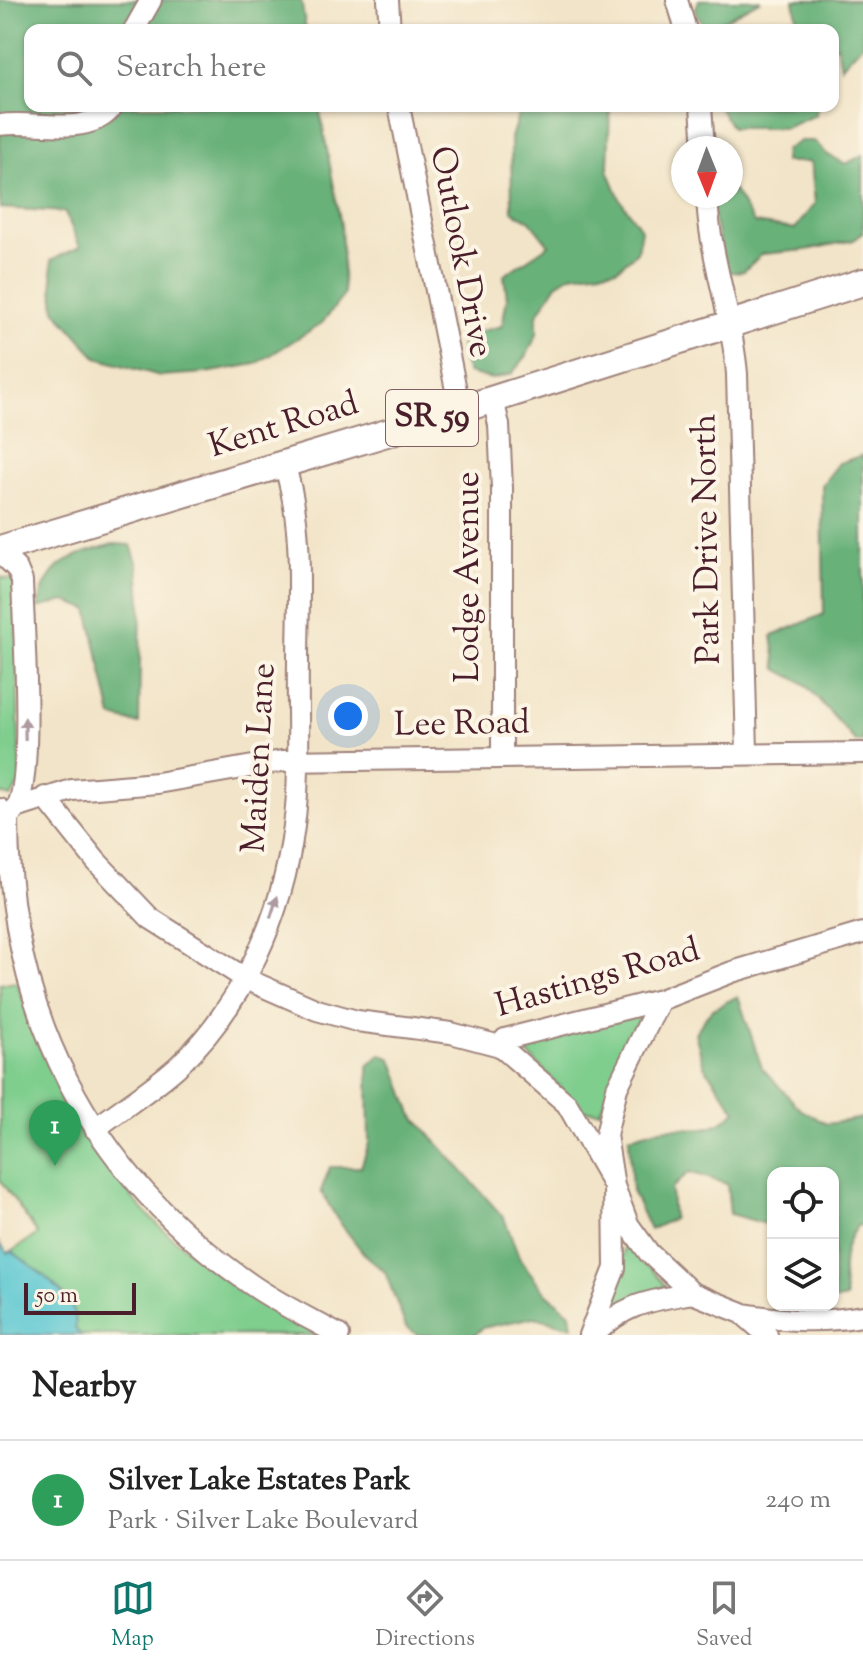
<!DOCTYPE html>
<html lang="en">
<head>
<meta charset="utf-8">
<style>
	body { margin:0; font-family:"Sorts Mill Goudy",serif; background:#f6f6f6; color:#222 }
	.controls { position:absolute; right:24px; bottom:24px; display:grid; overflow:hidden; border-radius:16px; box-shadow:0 2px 6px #0004 }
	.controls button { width:72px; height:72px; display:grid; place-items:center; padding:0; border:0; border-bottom:2px solid #e0e0e0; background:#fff; color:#222; font:40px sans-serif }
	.compass { position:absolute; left:671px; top:136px; width:72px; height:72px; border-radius:50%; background:#fff; box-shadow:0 2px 6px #0004; rotate:179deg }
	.scale { position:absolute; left:24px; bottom:20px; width:112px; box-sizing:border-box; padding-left:8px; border:4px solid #4a1f2b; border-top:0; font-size:22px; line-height:28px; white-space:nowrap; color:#4a1f2b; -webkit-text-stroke:6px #fcf5e5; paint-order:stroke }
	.you { position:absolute; left:348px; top:716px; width:28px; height:28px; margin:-20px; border:6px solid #fff; border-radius:50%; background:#1a73e8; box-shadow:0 0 0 12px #1a73e833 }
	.badge { display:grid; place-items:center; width:52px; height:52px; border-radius:50%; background:#0f766e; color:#fff; font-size:26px; font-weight:700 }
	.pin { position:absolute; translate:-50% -66px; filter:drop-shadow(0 2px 4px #0008) }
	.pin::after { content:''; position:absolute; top:42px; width:28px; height:24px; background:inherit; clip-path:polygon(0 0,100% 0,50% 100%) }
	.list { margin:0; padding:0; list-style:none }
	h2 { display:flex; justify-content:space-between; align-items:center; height:104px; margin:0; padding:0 32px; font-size:34px }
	h2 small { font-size:26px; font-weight:400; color:#767676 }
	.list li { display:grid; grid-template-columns:52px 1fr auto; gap:24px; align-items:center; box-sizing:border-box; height:120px; padding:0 32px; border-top:2px solid #e0e0e0 }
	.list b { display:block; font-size:30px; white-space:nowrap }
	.list p { margin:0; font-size:26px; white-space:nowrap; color:#767676 }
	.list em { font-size:26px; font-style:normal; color:#767676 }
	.icon { flex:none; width:44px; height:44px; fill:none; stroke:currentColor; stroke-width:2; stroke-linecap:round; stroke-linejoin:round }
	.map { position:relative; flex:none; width:863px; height:1335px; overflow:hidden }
	.search { position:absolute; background:#fff; box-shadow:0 2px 6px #0004; left:24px; right:24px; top:24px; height:88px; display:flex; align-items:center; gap:20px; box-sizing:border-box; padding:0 28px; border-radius:16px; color:#767676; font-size:30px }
	.sheet { height:224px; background:#fff }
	nav { display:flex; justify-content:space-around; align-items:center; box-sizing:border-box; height:112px; border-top:2px solid #e0e0e0; background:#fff; font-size:22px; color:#767676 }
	nav a { display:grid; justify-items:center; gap:4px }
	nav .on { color:#0f766e }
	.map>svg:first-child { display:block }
	.green { fill:#7fce8e; stroke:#64765c; stroke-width:2 }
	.forest { fill:#67b179; stroke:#586852; stroke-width:2 }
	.water { fill:#5ac7d1; stroke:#52737e; stroke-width:2 }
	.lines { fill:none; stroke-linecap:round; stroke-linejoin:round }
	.minor-casing { stroke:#9e827a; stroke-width:24 }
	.major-casing { stroke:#9e827a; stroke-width:30 }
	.minor { stroke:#fff; stroke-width:20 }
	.major { stroke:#fff; stroke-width:26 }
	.oneway { fill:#ae9aa0 }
	.labels { text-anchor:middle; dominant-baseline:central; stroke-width:8; stroke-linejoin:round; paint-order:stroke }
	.shield { fill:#fcf5e5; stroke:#7f5f63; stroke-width:2 }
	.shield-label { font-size:32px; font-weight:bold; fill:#4a1f2b }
	.street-label { font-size:34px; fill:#4a1f2b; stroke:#fcf5e5 }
</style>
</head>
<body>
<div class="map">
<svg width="863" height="1335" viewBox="0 0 863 1335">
	<rect width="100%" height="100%" fill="#fcf5e5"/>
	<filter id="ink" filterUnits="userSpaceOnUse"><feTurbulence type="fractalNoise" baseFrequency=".0125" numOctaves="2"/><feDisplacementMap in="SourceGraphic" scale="16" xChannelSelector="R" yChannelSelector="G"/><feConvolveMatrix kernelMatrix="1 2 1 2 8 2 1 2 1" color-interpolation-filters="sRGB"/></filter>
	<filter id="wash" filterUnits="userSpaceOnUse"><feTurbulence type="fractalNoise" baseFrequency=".006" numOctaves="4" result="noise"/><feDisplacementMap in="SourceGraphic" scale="32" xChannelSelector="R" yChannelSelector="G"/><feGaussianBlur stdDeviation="1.8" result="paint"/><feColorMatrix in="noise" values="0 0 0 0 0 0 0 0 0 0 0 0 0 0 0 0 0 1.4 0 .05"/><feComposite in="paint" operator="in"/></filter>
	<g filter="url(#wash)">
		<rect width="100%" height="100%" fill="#f2e4c8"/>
		<!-- green -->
		<path class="green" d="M1,577L13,580L15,585L20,782L11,797L0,794Z
			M17,982C43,1067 105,1183 175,1240C219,1275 269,1306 317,1335H81L75,1329L67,1299L12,1251L38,1234L0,1180V984Z
			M638,1014L641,1017L600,1111L582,1110L519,1045Z
			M628,1241L666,1286L621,1302L616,1296L625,1242Z"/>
		<!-- forest -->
		<path class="forest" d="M0,0H301L306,30H30V106H319L341,225L344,295L322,323L256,364L206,373L160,376L97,358L55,310L51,260L80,247L65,212L0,208Z
			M699,0H761L706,30L695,10Z
			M794,0H863V43L841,67L837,45L833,48V30H799Z
			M521,106H610L608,170L620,199L641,229L637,252L617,269L571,275L557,284L537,315V334L526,357L511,374L492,379L468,373L461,354L462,336L502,326L507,298L504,275L549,245L530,221L512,211L511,138Z
			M718,106H817L816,115L785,128H732Z
			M800,141H814L828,155L846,164L863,155V233L854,240L806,250L762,254L744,271L726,273L709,196H731V186L754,223L795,229L815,203L811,162H784L785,150Z
			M863,455V742H856L805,684L777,669L772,636L824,614L822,485L839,463Z
			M113,544L131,545L138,565L141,601L139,724L112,717L88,609L65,601L38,608C47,561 72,556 113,544Z
			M738,996L762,1068L800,1109L827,1124L863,1118V1226L858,1225C841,1245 841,1274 846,1298L833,1301V1173H773V1226L730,1214L727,1184L689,1172L671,1189L673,1219L650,1230L632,1191L629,1137C639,1135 649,1131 660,1129C696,1124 703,1139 736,1111L704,1066L695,1033L711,1010Z
			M381,1054L392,1059L412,1114L504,1218L520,1259L545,1292L570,1313L572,1327L534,1317L482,1328L475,1335H418L406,1327L385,1272L365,1255L337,1219L321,1191L330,1167H361L369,1143L368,1066Z"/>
		<!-- water -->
		<path class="water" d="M0,1243L7,1253L12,1251C33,1269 82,1297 75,1329L81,1335H0Z"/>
	</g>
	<g filter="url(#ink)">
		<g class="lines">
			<!-- minor casing -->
			<g class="minor-casing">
				<path id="minor" d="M388,0L390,30
					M677,0L686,30
					M134,30L151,0
					M399,106L460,410
					M701,106L704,148
					M0,125C35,119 89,139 113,106
					M707,196C709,256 732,313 737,374L747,752
					M493,399L499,425L502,488V756
					M0,552L17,569L22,581C23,620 36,791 13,812
					M45,797L96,861L150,918L246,979L317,1010L357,1021L451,1033L500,1046L505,1039L660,1000L732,972L863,933
					M19,807L72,790L157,783L282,761L863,753
					M0,809L8,817C7,1011 89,1172 249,1283C277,1303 309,1318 339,1335
					M500,1046L567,1104L614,1186L628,1224L649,1253L692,1293L742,1313L767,1335
					M95,1129C122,1108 151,1090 177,1067C243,1006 283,914 294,826C301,772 297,717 298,663C298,598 305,527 284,464
					M744,1314C786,1321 821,1323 863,1316
					M589,1335L615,1268L614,1186L606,1135L617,1088L660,1000
					M594,1335C625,1303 650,1301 692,1293"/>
			</g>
			<!-- major casing -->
			<g class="major-casing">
				<path id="major" d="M0,549L390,432L863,282"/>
			</g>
			<!-- minor -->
			<use href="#minor" class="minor"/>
			<!-- major -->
			<use href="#major" class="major"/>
		</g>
		<!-- one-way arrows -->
		<defs><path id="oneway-solid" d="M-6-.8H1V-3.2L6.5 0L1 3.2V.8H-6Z" transform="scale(2)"/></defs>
		<g class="oneway">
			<use href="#oneway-solid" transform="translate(25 729) rotate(-91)"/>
			<use href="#oneway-solid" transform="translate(274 907) rotate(-72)"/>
		</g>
	</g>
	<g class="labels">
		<!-- shield labels -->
		<rect class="shield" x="386" y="390" width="92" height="56" rx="6"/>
		<g class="shield-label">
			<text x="432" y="418">SR 59</text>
		</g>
		<!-- street labels -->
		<g class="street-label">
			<text transform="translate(460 252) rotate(79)">Outlook Drive</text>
			<text transform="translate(284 426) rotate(-17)">Kent Road</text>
			<text transform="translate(708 539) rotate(-91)">Park Drive North</text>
			<text transform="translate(469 577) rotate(-90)">Lodge Avenue</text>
			<text transform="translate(462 725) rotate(-1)">Lee Road</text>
			<text transform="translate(260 758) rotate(-87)">Maiden Lane</text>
			<text transform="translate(598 979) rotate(-16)">Hastings Road</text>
		</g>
	</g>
</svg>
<div class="controls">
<button><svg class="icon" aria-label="locate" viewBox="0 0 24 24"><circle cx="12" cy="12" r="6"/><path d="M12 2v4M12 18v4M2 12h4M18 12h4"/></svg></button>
<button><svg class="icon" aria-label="layers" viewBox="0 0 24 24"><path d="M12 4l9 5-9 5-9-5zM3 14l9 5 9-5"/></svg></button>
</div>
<svg class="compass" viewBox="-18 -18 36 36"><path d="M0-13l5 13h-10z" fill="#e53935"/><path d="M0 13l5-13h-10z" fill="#767676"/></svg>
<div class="scale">50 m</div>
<div class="you"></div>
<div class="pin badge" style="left:55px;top:1166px;background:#2e9e5b">1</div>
<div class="search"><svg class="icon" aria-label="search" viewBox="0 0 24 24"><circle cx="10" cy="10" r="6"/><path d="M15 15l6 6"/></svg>Search here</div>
</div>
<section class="sheet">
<h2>Nearby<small></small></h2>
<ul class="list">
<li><span class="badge" style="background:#2e9e5b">1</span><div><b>Silver Lake Estates Park</b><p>Park · Silver Lake Boulevard</p></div><em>240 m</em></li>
</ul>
</section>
<nav>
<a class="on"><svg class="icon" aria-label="map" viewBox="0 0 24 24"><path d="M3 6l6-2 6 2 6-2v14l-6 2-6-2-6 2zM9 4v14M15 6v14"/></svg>Map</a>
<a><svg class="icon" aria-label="directions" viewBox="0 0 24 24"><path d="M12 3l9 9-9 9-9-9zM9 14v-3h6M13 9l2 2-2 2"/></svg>Directions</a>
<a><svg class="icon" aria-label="saved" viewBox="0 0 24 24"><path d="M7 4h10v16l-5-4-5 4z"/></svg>Saved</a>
</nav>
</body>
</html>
